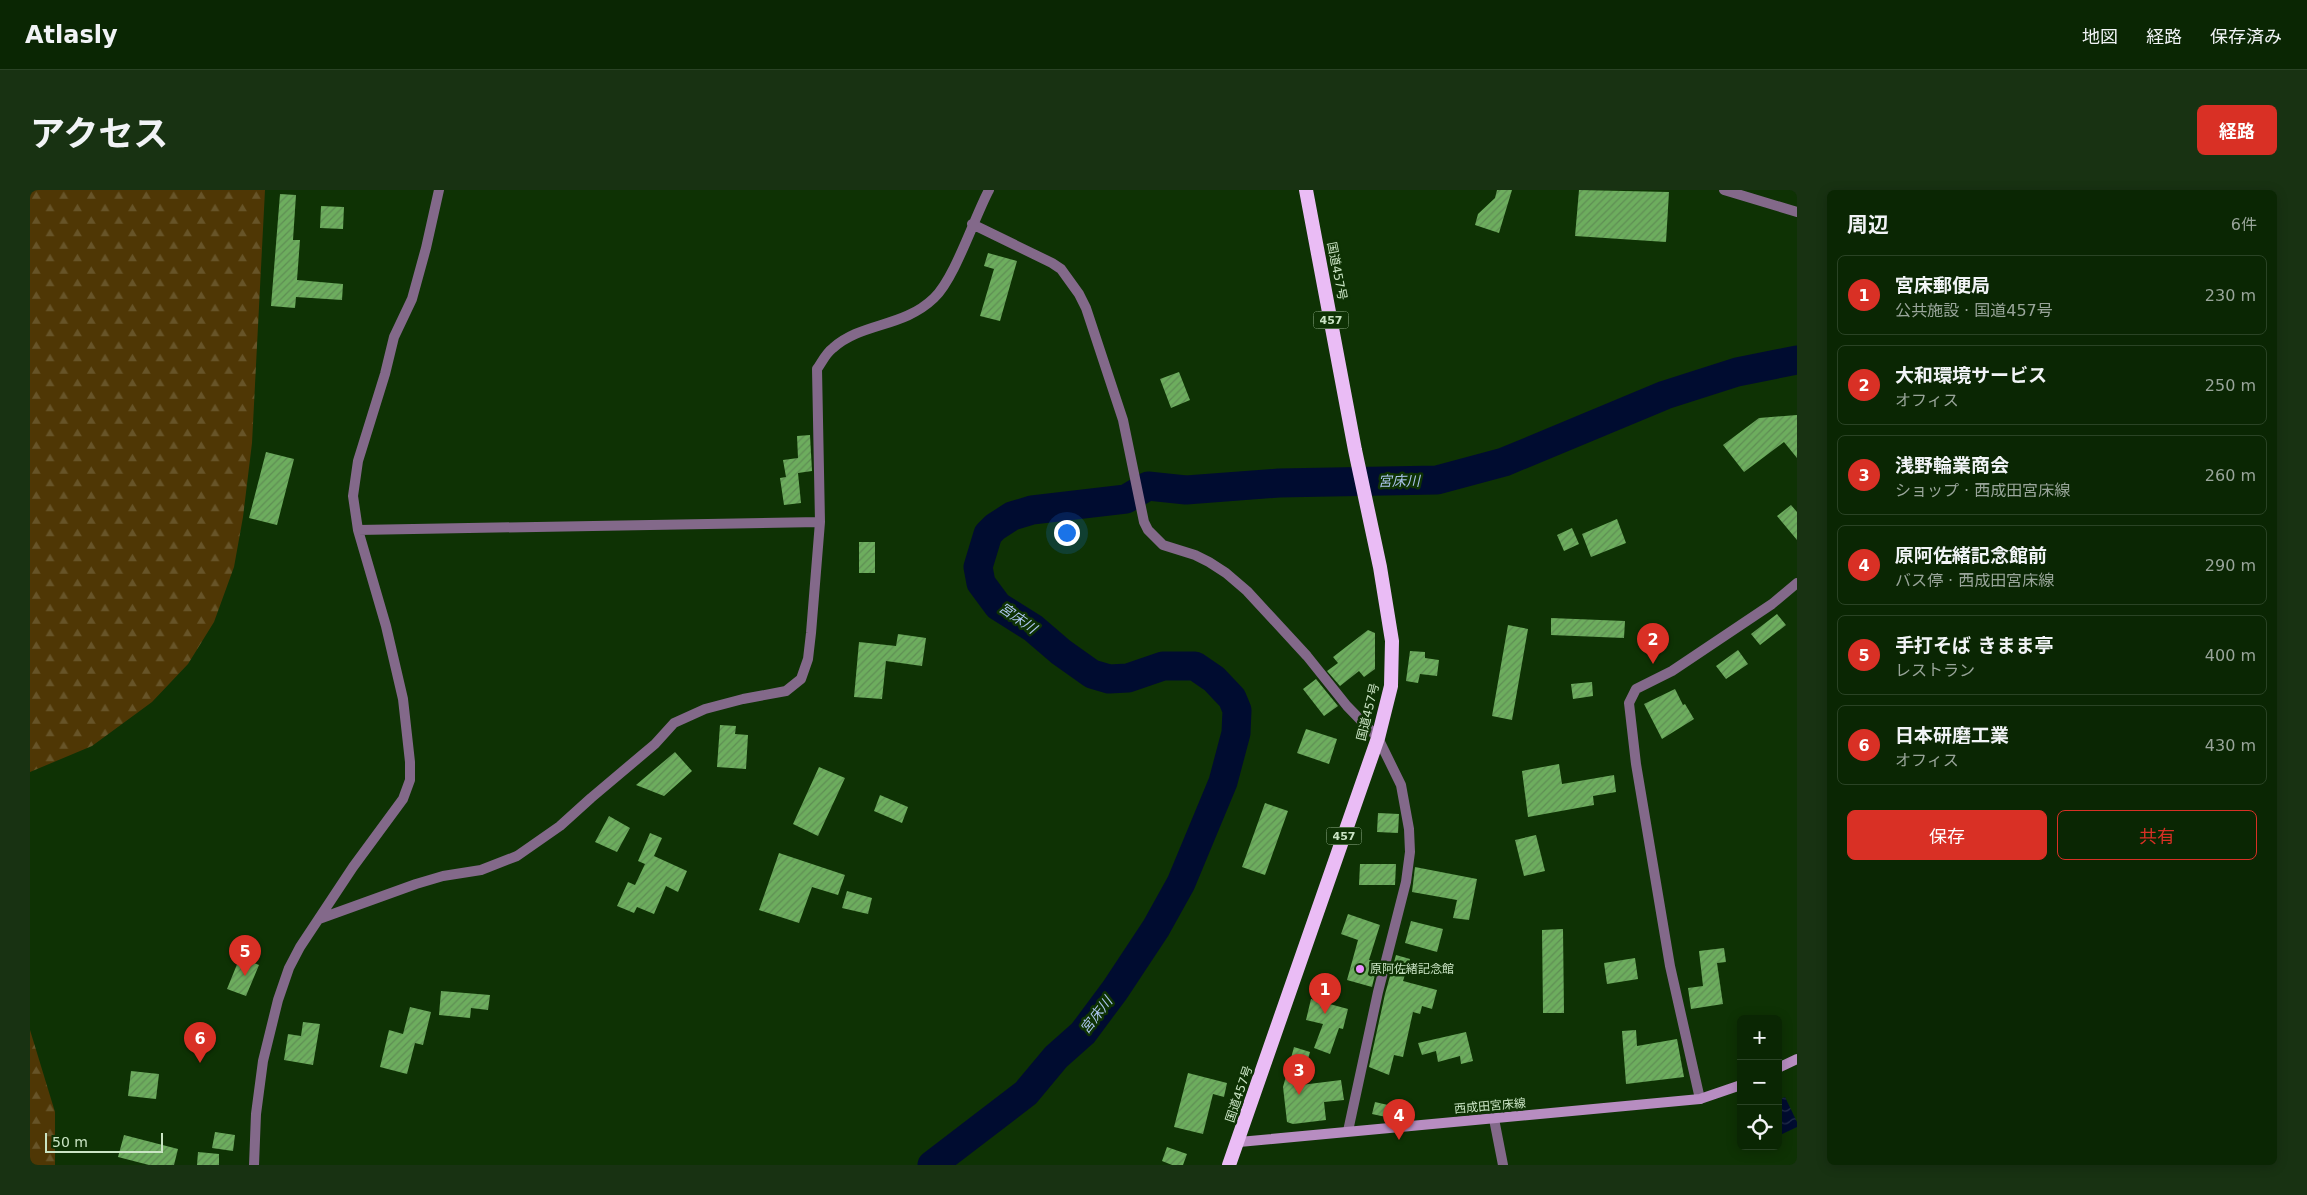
<!DOCTYPE html>
<html lang="ja">
<head>
<meta charset="utf-8">
<style>
	body { margin:0; font-family:"DejaVu Sans","Noto Sans JP",sans-serif; background:#183212; color:#f1f3f6 }
	.controls { position:absolute; right:15px; bottom:15px; display:grid; overflow:hidden; border-radius:8px; box-shadow:0 2px 12px #0003 }
	.controls button { width:45px; height:45px; display:grid; place-items:center; padding:0; border:0; border-bottom:1px solid #2a4325; background:#0a2603; color:#f1f3f6; font:25px sans-serif }
	.scale { position:absolute; left:15px; bottom:12px; width:118px; box-sizing:border-box; padding-left:5px; border:2px solid #cae4c4; border-top:0; font-size:14px; line-height:18px; white-space:nowrap; color:#cae4c4; -webkit-text-stroke:4px #0e3204; paint-order:stroke }
	.you { position:absolute; left:1036px; top:342px; width:18px; height:18px; margin:-12px; border:4px solid #fff; border-radius:50%; background:#1a73e8; box-shadow:0 0 0 8px #1a73e833 }
	.badge { display:grid; place-items:center; width:32px; height:32px; border-radius:50%; background:#d93025; color:#fff; font-size:16px; font-weight:700 }
	.pin { position:absolute; translate:-50% -41px; filter:drop-shadow(0 1px 2px #0008) }
	.pin::after { content:''; position:absolute; top:26px; width:18px; height:15px; background:inherit; clip-path:polygon(0 0,100% 0,50% 100%) }
	.list { margin:0; padding:0; list-style:none }
	h2 { display:flex; justify-content:space-between; align-items:center; height:65px; margin:0; padding:0 20px; font-size:21px }
	h2 small { font-size:16px; font-weight:400; color:#99a59a }
	.list li { display:grid; grid-template-columns:32px 1fr auto; gap:15px; align-items:center; box-sizing:border-box; height:80px; margin:0 10px 10px; padding:0 10px; border:1px solid #2a4325; border-radius:8px }
	.list b { display:block; font-size:19px; white-space:nowrap }
	.list p { margin:0; font-size:16px; white-space:nowrap; color:#99a59a }
	.list em { font-size:16px; font-style:normal; color:#99a59a }
	.actions { display:flex; gap:10px; padding:15px 20px }
	.actions a { flex:1; padding:11px 0; border:1px solid #d93025; border-radius:8px; text-align:center; font-size:18px; color:#d93025 }
	.actions .main { background:#d93025; color:#fff }
	.icon { flex:none; width:28px; height:28px; fill:none; stroke:currentColor; stroke-width:2; stroke-linecap:round; stroke-linejoin:round }
	.map { position:relative; flex:none; width:1767px; height:975px; overflow:hidden; border-radius:8px }
	header { display:flex; align-items:center; gap:30px; box-sizing:border-box; height:70px; padding:0 25px; background:#0a2603; border-bottom:1px solid #2a4325 }
	header strong { font-size:24px }
	nav { display:flex; gap:28px; margin-inline-start:auto; font-size:18px }
	.intro { display:flex; align-items:center; justify-content:space-between; box-sizing:border-box; height:120px; padding:0 30px }
	h1 { margin:0; font-size:35px }
	.button { padding:12px 22px; border-radius:8px; background:#d93025; color:#fff; font-size:18px; font-weight:700 }
	main { display:flex; gap:30px; padding:0 30px }
	aside { flex:1; background:#0a2603; border-radius:8px; box-shadow:0 2px 12px #0003 }
	.map>svg:first-child { display:block }
	.forest { fill:url(#forest-firs) }
	.water { fill:url(#water-waves) }
	.lines { fill:none; stroke-linecap:round; stroke-linejoin:round }
	.river { stroke:#000c30; stroke-width:29 }
	.building { fill:url(#building-hatch) }
	.minor { stroke:#83698a; stroke-width:10 }
	.tertiary { stroke:#83698a; stroke-width:10 }
	.secondary { stroke:#b78dc1; stroke-width:10 }
	.trunk { stroke:#eabcf5; stroke-width:14 }
	.poi-dot { fill:#e98efe; stroke:#0e3204; stroke-width:2 }
	.labels { text-anchor:middle; dominant-baseline:central; stroke-width:5; stroke-linejoin:round; paint-order:stroke }
	.shield { fill:#0e3204; stroke:#92af8a; stroke-width:1 }
	.shield-label { font-size:11px; font-weight:bold; fill:#cae4c4 }
	.street-label { font-size:12px; fill:#cae4c4; stroke:#0e3204 }
	.poi-label { font-size:12px; fill:#cae4c4; stroke:#0e3204; text-anchor:start }
	.water-label { font-size:14px; font-style:italic; fill:#acc5ee; stroke:#0e3204 }
</style>
</head>
<body>
<header>
<strong>Atlasly</strong>
<nav><a>地図</a><a>経路</a><a>保存済み</a></nav>
</header>
<div class="intro"><h1>アクセス</h1><a class="button">経路</a></div>
<main>
<div class="map">
<svg width="1767" height="975" viewBox="0 0 1767 975">
	<defs>
		<pattern id="forest-firs" width="22" height="20" patternUnits="userSpaceOnUse" patternTransform="scale(1.25)"><rect width="22" height="20" fill="#4f3705"/><path d="M5 1l3.5 6h-7zM16 11l3.5 6h-7z" fill="#675428"/></pattern>
		<pattern id="water-waves" width="16" height="10" patternUnits="userSpaceOnUse" patternTransform="scale(1.25)"><rect width="16" height="10" fill="#000c30"/><path d="M0 5q4-4 8 0t8 0" fill="none" stroke="#242f4c"/></pattern>
		<pattern id="building-hatch" width="6" height="6" patternUnits="userSpaceOnUse" patternTransform="scale(1.25)"><rect width="6" height="6" fill="#6dad5e"/><path d="M-1 1l2-2M0 6l6-6M5 7l2-2" fill="none" stroke="#5f8e54"/></pattern>
	</defs>
	<rect width="100%" height="100%" fill="#0e3204"/>
	<!-- forest -->
	<path class="forest" d="M0,0H235L222,253L213,327L204,377L184,432L158,474L122,512L62,556L0,582Z
		M0,840L25,922V975H0Z"/>
	<!-- water -->
	<path class="water" d="M1755,907L1767,932V937L1748,946V910Z"/>
	<g class="lines">
		<!-- river -->
		<path class="river" d="M902,975L996,903L1026,867L1053,843L1085,800L1126,738L1151,693L1193,592L1206,543L1207,520L1202,508L1184,489L1165,476H1133L1098,488L1079,489L1062,484L1031,462L1003,438L968,416L951,393L948,377L958,344L965,337L982,326L1002,320L1096,309L1118,296L1156,300L1249,293L1407,290L1474,272L1635,205L1707,182L1767,170"/>
	</g>
	<!-- building -->
	<path class="building" d="M1467,0H1482L1469,43L1445,35L1448,24L1465,8Z
		M1549,0L1639,2L1636,52L1545,46Z
		M250,4L266,5L263,50H270L267,90L313,94L312,110L266,107L265,118L241,116Z
		M291,16L314,17L313,39L290,38Z
		M958,63L987,71L970,131L950,126L964,79L954,76Z
		M1149,182L1160,210L1141,218L1130,189Z
		M1767,225V268L1754,252L1714,282L1693,255L1729,228Z
		M780,245L782,281L768,283L771,313L754,315L750,288L756,287L753,270L768,268L767,246Z
		M236,262L264,269L247,335L219,328Z
		M1761,315L1767,322V350L1747,326Z
		M1587,329L1596,353L1561,367L1552,344Z
		M1542,338L1549,354L1534,361L1527,345Z
		M829,352H845V383H829Z
		M1747,424L1756,435L1730,455L1721,444Z
		M1521,428L1595,431L1594,448L1521,445Z
		M1478,435L1498,439L1482,530L1462,526Z
		M1338,440L1345,443V479L1334,487L1329,481L1310,496L1297,481L1308,473L1303,467Z
		M868,444L896,448L892,476L856,471L852,509L824,507L829,452L866,456Z
		M1708,460L1718,474L1696,489L1686,476Z
		M1380,461L1395,462V468L1409,470L1407,486L1390,484L1388,493L1376,491Z
		M1286,489L1308,516L1294,526L1273,499Z
		M1562,492L1563,506L1543,509L1541,494Z
		M1645,499L1653,515L1655,514L1664,529L1632,549L1614,514Z
		M690,535L706,536L705,544L718,545L716,579L687,577Z
		M1276,539L1307,549L1299,574L1267,563Z
		M645,562L662,581L634,606L606,595Z
		M1529,574L1532,594L1584,585L1586,602L1563,606L1564,615L1498,627L1492,581Z
		M789,577L815,588L788,646L763,634Z
		M850,605L878,617L872,633L844,621Z
		M1235,613L1258,621L1235,685L1212,677Z
		M1348,623L1369,624L1368,643L1347,642Z
		M579,626L600,638L587,662L565,652Z
		M620,643L632,648L624,666L657,681L648,702L636,696L624,724L607,717L604,723L587,716L598,692L605,695L615,674L608,671Z
		M1506,645L1515,681L1494,686L1485,650Z
		M749,663L815,685L808,705L782,697L769,733L729,720Z
		M1330,674H1366L1365,695H1329Z
		M1385,677L1447,689L1439,730L1423,728L1427,710L1382,702Z
		M817,701L842,708L838,724L812,718Z
		M1318,724L1350,735L1339,770L1348,772L1342,797L1317,790L1328,750L1311,744Z
		M1381,731L1413,739L1407,762L1375,753Z
		M1533,739L1534,823H1513L1512,740Z
		M1694,758L1696,772L1687,773L1693,814L1661,819L1658,798L1673,796L1669,761Z
		M1366,765L1380,769L1373,791L1407,800L1402,819L1392,816L1390,824L1383,822L1373,867L1364,865L1359,885L1339,877L1355,804Z
		M210,767L229,775L216,806L197,799Z
		M1605,768L1608,789L1577,794L1574,773Z
		M411,801L460,805L458,820L441,818L440,828L409,825Z
		M1281,809L1318,819L1313,839L1309,838L1300,864L1284,858L1293,834L1276,830Z
		M380,817L401,822L393,855L385,853L377,884L350,877L359,840L373,844Z
		M273,832L290,834L283,875L254,870L258,844L271,846Z
		M1606,840L1607,856L1647,849L1654,887L1596,894L1592,841Z
		M1436,842L1443,871L1431,874L1430,866L1408,872L1406,861L1392,865L1388,853Z
		M1264,857L1280,862L1271,895L1311,890L1314,910L1294,912L1296,930L1263,934L1257,932L1253,897Z
		M101,881L129,884L126,909L98,906Z
		M1158,883L1197,893L1194,907L1183,904L1173,944L1144,937Z
		M1345,912L1358,915L1356,927L1342,924Z
		M185,942L205,945L203,961L182,958Z
		M94,945L148,959L144,975H119L88,967Z
		M1137,957L1157,964L1153,975H1142L1132,971Z
		M168,962L189,964V975H167Z"/>
	<g class="lines">
		<!-- minor -->
		<path class="minor" d="M942,34L1022,73L1031,79L1049,104L1056,118L1093,230L1114,332L1118,340L1133,355L1165,365L1179,372L1196,383L1217,401L1277,466L1317,516L1348,548L1371,595L1379,639L1380,662L1376,692L1348,802L1318,941
			M328,340L790,332
			M289,729L386,694L413,686L451,680L487,666L530,636L561,608L625,554L644,533L675,519L713,509L756,501L771,489L778,469L781,443L790,332L787,179C792,172 796,163 803,158C832,132 873,138 904,108C925,88 944,28 959,0
			M1670,909L1640,776L1606,574L1599,513L1606,499L1642,481L1742,414L1767,393
			M1464,929L1473,975
			M224,975L226,924L233,871L248,810L259,778L270,757L323,677L373,609L380,590V572L373,509L356,436L328,340L323,306L328,271L355,184L364,147L382,109L396,58L409,0"/>
		<!-- tertiary -->
		<path class="tertiary" d="M1694,0L1767,22"/>
		<!-- secondary -->
		<path class="secondary" d="M1748,878L1767,869
			M1209,952L1670,909L1711,895"/>
		<!-- trunk -->
		<path class="trunk" d="M1199,975L1348,548L1361,496L1362,451L1350,377L1325,260L1276,0"/>
	</g>
	<!-- markers -->
	<circle class="poi-dot" cx="1330" cy="779" r="5"/>
	<g class="labels">
		<!-- shield labels -->
		<g class="shield">
			<rect x="1283.5" y="121.5" width="35" height="17" rx="4"/>
			<rect x="1296.5" y="637.5" width="35" height="17" rx="4"/>
		</g>
		<g class="shield-label">
			<text x="1301" y="130">457</text>
			<text x="1314" y="646">457</text>
		</g>
		<!-- street labels -->
		<g class="street-label">
			<text transform="translate(1307 81) rotate(79)">国道457号</text>
			<text transform="translate(1338 522) rotate(-76)">国道457号</text>
			<text transform="translate(1209 904) rotate(-71)">国道457号</text>
			<text transform="translate(1460 916) rotate(-5)">西成田宮床線</text>
		</g>
		<!-- poi labels -->
		<g class="poi-label">
			<text x="1340" y="779">原阿佐緒記念館</text>
		</g>
		<!-- water labels -->
		<g class="water-label">
			<text transform="translate(1369 291) rotate(-1)">宮床川</text>
			<text transform="translate(988 428) rotate(35)">宮床川</text>
			<text transform="translate(1066 825) rotate(-52)">宮床川</text>
		</g>
	</g>
</svg>
<div class="controls">
<button>+</button>
<button>−</button>
<button><svg class="icon" aria-label="locate" viewBox="0 0 24 24"><circle cx="12" cy="12" r="6"/><path d="M12 2v4M12 18v4M2 12h4M18 12h4"/></svg></button>
</div>
<div class="scale">50 m</div>
<div class="you"></div>
<div class="pin badge" style="left:1295px;top:824px">1</div>
<div class="pin badge" style="left:1623px;top:474px">2</div>
<div class="pin badge" style="left:1269px;top:905px">3</div>
<div class="pin badge" style="left:1369px;top:950px">4</div>
<div class="pin badge" style="left:215px;top:786px">5</div>
<div class="pin badge" style="left:170px;top:873px">6</div>
</div>
<aside>
<h2>周辺<small>6件</small></h2>
<ul class="list">
<li><span class="badge">1</span><div><b>宮床郵便局</b><p>公共施設 · 国道457号</p></div><em>230 m</em></li>
<li><span class="badge">2</span><div><b>大和環境サービス</b><p>オフィス</p></div><em>250 m</em></li>
<li><span class="badge">3</span><div><b>浅野輪業商会</b><p>ショップ · 西成田宮床線</p></div><em>260 m</em></li>
<li><span class="badge">4</span><div><b>原阿佐緒記念館前</b><p>バス停 · 西成田宮床線</p></div><em>290 m</em></li>
<li><span class="badge">5</span><div><b>手打そば きまま亭</b><p>レストラン</p></div><em>400 m</em></li>
<li><span class="badge">6</span><div><b>日本研磨工業</b><p>オフィス</p></div><em>430 m</em></li>
</ul>
<div class="actions"><a class="main">保存</a><a>共有</a></div>
</aside>
</main>
</body>
</html>
